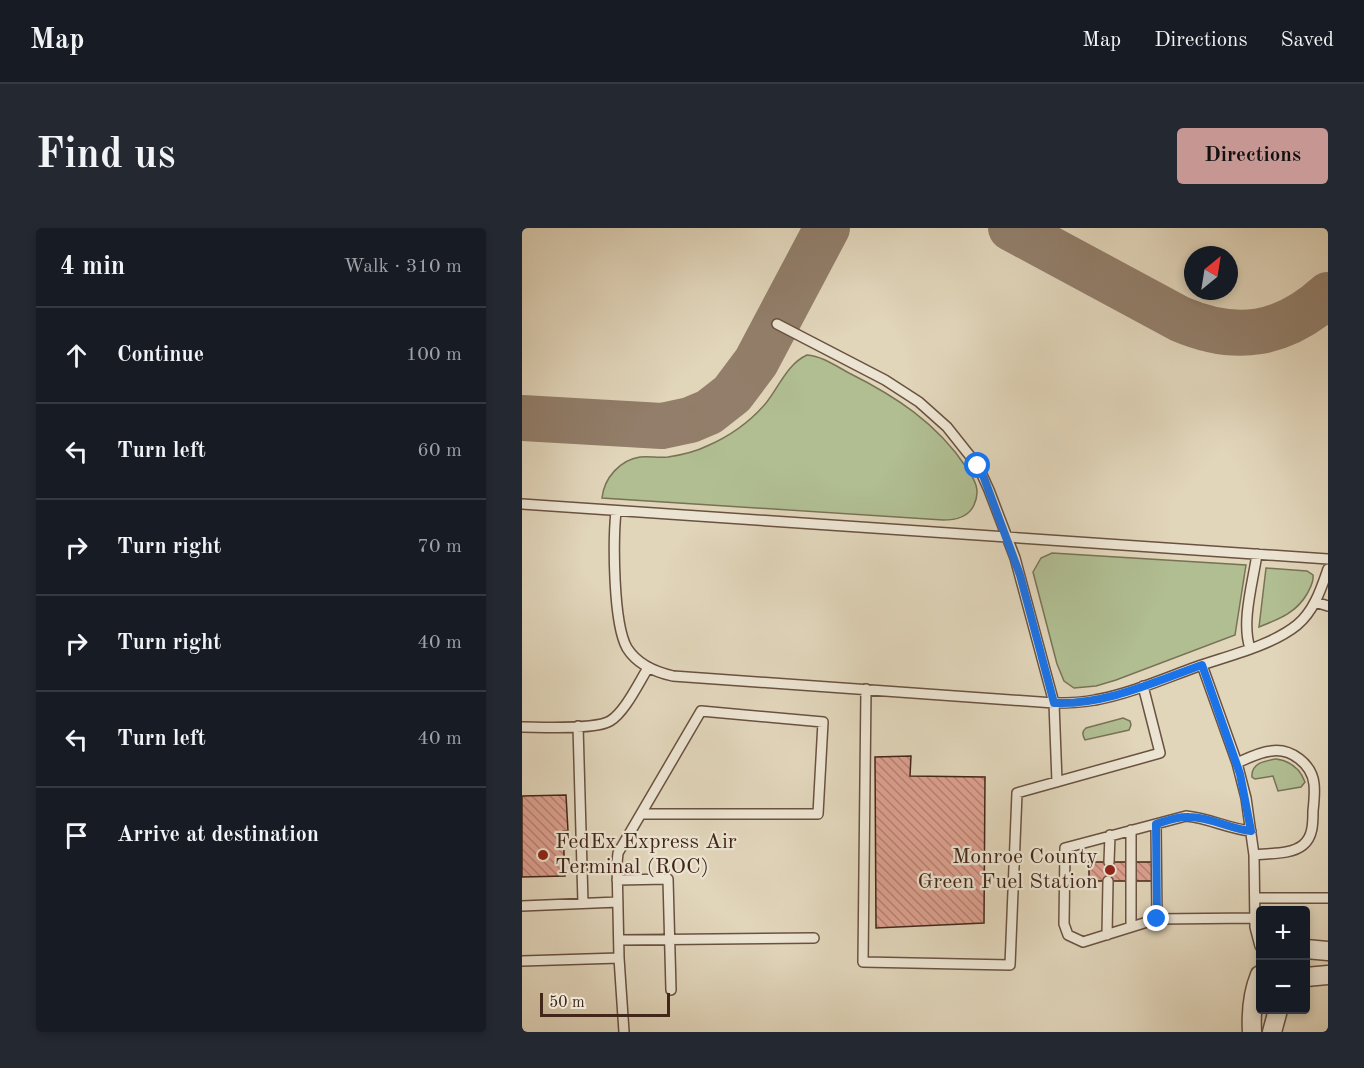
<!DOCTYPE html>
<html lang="en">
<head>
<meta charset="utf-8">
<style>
	body { margin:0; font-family:"Old Standard TT",serif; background:#242831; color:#f1f3f6 }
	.controls { position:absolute; right:18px; bottom:18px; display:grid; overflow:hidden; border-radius:6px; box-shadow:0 3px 9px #0003 }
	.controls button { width:54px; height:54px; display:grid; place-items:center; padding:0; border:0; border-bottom:2px solid #363941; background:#171b24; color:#f1f3f6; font:30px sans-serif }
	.compass { position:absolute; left:662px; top:18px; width:54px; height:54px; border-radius:50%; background:#171b24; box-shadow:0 3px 9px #0003; rotate:30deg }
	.scale { position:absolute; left:18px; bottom:15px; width:130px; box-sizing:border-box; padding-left:6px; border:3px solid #422619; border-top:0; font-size:16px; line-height:21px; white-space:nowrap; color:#422619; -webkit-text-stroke:4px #ece4d2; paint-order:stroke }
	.stop { position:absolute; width:18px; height:18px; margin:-14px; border:4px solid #1a73e8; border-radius:50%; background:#fff }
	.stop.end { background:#1a73e8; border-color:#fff; box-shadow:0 2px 6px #0008 }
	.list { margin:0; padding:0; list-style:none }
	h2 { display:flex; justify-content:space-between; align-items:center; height:78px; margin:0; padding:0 24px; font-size:26px }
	h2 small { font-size:20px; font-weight:400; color:#9ea1a6 }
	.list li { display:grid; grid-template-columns:39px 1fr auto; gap:18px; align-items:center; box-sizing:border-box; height:96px; padding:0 24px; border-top:2px solid #363941 }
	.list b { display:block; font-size:22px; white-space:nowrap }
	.list em { font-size:20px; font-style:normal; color:#9ea1a6 }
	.icon { flex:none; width:33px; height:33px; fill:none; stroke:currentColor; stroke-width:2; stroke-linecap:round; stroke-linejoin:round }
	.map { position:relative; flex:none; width:806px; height:804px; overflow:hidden; border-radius:6px }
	header { display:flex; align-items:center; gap:36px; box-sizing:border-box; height:84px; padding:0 30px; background:#171b24; border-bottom:2px solid #363941 }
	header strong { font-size:28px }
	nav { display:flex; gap:33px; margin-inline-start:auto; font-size:21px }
	.intro { display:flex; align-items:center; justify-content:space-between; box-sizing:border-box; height:144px; padding:0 36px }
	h1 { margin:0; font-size:42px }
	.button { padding:15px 27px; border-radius:6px; background:#c59692; color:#111; font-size:21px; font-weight:700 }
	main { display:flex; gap:36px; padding:0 36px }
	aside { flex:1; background:#171b24; border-radius:6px; box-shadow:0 3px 9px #0003 }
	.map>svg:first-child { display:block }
	.green { fill:#b0be92; stroke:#797256; stroke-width:1.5 }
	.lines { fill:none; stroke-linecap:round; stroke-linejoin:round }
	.taxiway { stroke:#927e6a; stroke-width:46 }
	.building { fill:url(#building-back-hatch); stroke:#422619; stroke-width:1.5 }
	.lane-casing { stroke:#6a5241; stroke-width:12 }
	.street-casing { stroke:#6a5241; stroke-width:21 }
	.lane { stroke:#ece4d2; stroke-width:9 }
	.street { stroke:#ece4d2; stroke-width:18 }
	.route { stroke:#1a73e8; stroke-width:8 }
	.poi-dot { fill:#8f2418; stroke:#ece4d2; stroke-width:2 }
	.labels { text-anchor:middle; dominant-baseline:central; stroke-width:4.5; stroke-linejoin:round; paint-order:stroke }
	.poi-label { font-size:22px; fill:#422619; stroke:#ece4d2; text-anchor:start }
</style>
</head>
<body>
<header>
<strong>Map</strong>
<nav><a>Map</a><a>Directions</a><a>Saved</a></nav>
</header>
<div class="intro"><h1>Find us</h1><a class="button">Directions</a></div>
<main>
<aside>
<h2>4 min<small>Walk · 310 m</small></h2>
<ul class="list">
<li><svg class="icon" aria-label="ahead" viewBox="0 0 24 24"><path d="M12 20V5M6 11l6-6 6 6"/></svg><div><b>Continue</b></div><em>100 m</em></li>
<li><svg class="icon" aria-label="left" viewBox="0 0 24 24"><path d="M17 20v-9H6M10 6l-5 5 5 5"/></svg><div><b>Turn left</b></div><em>60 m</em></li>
<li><svg class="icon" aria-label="right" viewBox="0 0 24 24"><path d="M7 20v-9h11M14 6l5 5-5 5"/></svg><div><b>Turn right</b></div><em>70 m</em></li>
<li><svg class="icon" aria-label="right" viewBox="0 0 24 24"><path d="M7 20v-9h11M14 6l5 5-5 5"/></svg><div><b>Turn right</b></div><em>40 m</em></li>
<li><svg class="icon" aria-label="left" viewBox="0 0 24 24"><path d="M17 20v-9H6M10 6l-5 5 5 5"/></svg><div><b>Turn left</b></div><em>40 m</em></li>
<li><svg class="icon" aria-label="arrive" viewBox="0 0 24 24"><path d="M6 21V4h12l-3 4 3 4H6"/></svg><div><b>Arrive at destination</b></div></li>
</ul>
</aside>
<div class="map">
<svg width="806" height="804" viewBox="0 0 806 804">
	<defs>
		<pattern id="building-back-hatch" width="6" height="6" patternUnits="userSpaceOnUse" patternTransform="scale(1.5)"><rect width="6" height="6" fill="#dda08f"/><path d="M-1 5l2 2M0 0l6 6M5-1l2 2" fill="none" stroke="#b58274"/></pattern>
	</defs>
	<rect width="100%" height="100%" fill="#e1d5ba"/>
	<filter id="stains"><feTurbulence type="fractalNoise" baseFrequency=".00333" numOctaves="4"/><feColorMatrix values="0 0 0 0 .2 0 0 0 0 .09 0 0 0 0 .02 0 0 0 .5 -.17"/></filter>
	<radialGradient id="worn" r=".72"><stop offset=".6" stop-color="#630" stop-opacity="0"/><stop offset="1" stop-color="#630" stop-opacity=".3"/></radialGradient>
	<!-- green -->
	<path class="green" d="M285,127C300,128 314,138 327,145C373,168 415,195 444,239C453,252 459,262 452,277C446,290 433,292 421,292L80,270C82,250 98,232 118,229C127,228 136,230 146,229C159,227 173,224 185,218C208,208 227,195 244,175C257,159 265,136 285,127Z
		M530,325L724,337L713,407L594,452L574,458L552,460L542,453L535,436L511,344L519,330Z
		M744,340L785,343L791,347C792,355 788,360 785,366C774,385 757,391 737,399Z
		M601,490L608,493L609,497L607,502L563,512C561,508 559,504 564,500Z
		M754,531C768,533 778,540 783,554L779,559L756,563L751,548L733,551L730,549C729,535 742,533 754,531Z"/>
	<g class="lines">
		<!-- taxiway -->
		<path class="taxiway" d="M489,0L658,91C714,115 761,108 806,67
			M0,190L140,198L168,192L187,184L210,166L234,134L305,0"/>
	</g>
	<!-- building -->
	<path class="building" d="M389,528L388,548L463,549L462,695L354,700L353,529Z
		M44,567L46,603H41L43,648L0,649V568Z
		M567,634H607V653H567Z
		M612,634H631V653H612Z"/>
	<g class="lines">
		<!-- lane casing -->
		<g class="lane-casing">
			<path id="lane" d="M255,96L363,152L397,174L425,199L456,238L467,262L493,330L532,475L535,554
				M0,276L806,331
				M94,283C91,313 91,395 105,420C115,436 133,444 151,448L532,475C546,475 559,475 573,472C607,466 641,451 674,439C705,428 749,418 775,397C792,383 799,361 806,341
				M793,374L806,378
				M728,420C719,394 731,354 735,326
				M680,437L715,535L724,570L732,627L733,699L738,718
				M344,461L341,734L488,737L495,565L638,525L621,458
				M56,498L61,675
				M0,499C19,499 73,502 88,493C103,484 117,454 126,440
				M715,535C726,530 738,524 749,523C769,520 790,536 792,556C793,565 792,574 791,583C791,595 791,609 781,617C769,627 746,625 732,627
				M634,596L635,691
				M729,603C707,601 687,590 664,588L543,620L542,696L546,707L561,714L635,691L733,690
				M587,634L588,607
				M95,652L146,651L149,762
				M733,670H806
				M0,678L96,674
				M609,698V602
				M585,707L586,653
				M97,712L292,710
				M0,733L97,730
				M102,804L97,730L95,635L96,625L179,483L301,494L296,586H121"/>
		</g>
		<!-- street casing -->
		<g class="street-casing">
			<path id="street" d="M784,721L806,723
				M784,749L806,747
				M730,804C729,786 731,764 738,747
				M750,804L756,782"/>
		</g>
		<!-- lane -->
		<use href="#lane" class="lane"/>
		<!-- street -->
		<use href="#street" class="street"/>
	</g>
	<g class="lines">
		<!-- route -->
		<path class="route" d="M456,238L462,250L498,347L532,475C584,477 632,454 680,437L718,546L729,603C708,601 689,589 667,589C656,588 644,593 634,596L635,691"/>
	</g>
	<!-- markers -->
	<g class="poi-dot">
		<circle cx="21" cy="627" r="6"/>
		<circle cx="588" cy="642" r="6"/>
	</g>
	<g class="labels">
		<!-- poi labels -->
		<g class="poi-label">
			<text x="33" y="614">FedEx Express Air<tspan x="33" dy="25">Terminal (ROC)</tspan></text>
			<text x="576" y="629" text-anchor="end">Monroe County<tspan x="576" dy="25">Green Fuel Station</tspan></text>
		</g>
	</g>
	<rect width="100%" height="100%" filter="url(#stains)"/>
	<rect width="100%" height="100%" fill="url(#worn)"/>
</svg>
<div class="controls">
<button>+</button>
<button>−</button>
</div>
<svg class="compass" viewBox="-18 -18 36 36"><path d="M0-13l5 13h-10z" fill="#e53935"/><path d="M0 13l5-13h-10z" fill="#9ea1a6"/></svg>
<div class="scale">50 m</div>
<div class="stop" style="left:456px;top:238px"></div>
<div class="stop end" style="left:635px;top:691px"></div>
</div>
</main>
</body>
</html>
